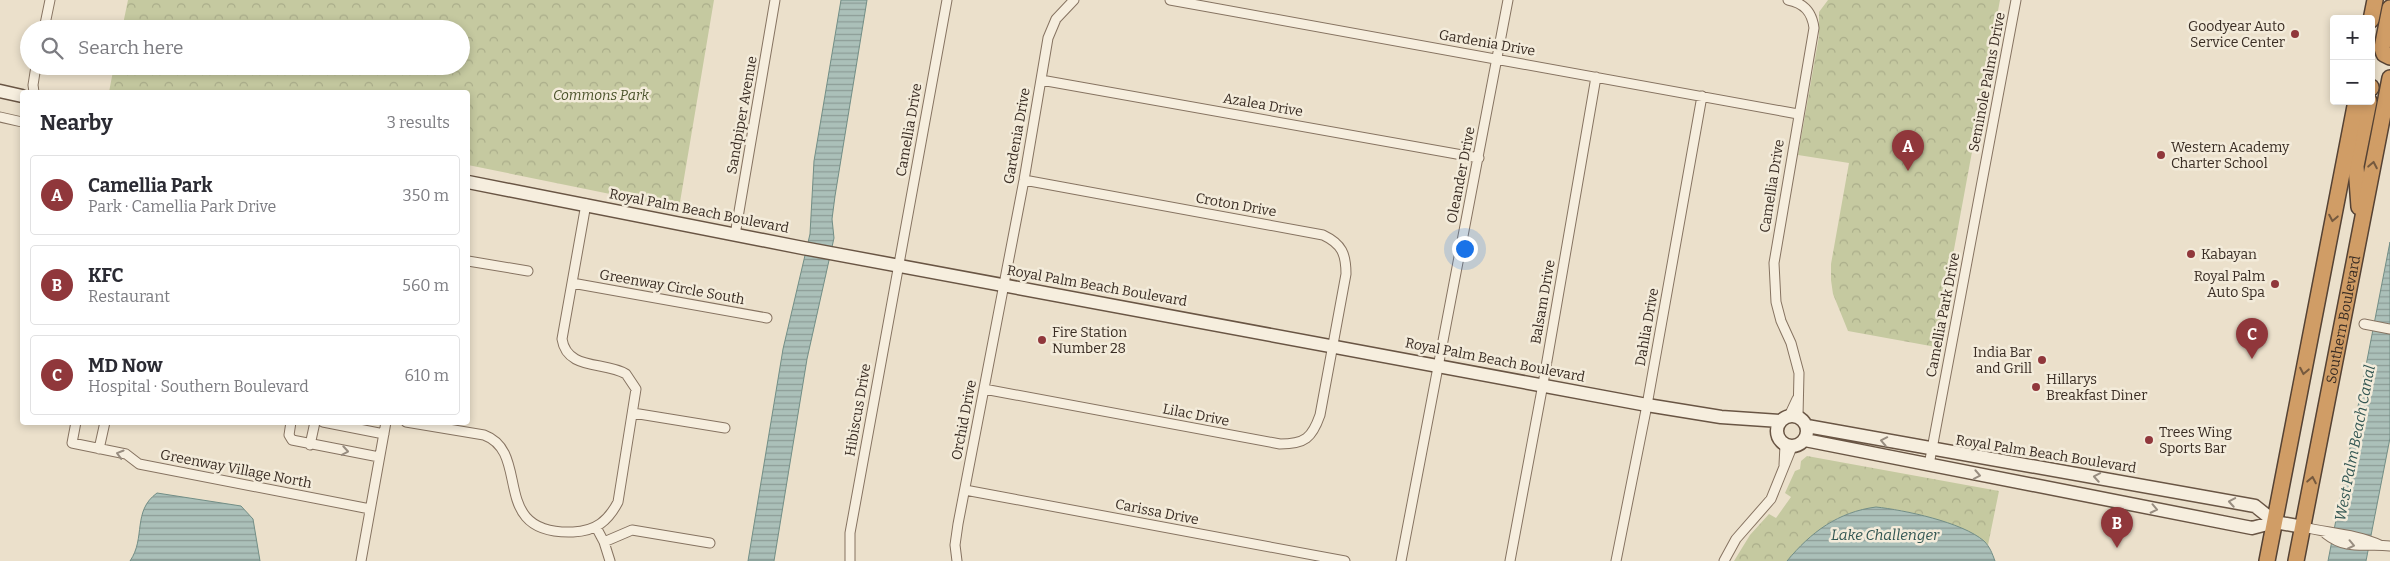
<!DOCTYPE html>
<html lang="en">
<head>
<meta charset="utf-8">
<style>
	body { margin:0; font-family:Bitter,serif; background:#f7f7f7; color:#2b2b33 }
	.controls { position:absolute; right:15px; top:15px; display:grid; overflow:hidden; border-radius:5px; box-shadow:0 2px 8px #0003 }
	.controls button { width:45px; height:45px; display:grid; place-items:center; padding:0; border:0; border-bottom:1px solid #e1e1e2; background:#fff; color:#2b2b33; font:25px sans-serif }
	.you { position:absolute; left:1464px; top:248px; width:18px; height:18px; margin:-12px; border:4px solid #fff; border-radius:50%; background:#1a73e8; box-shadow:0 0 0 8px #1a73e833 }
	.badge { display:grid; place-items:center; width:32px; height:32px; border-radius:50%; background:#90373b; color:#fff; font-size:16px; font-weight:700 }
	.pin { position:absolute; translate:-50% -41px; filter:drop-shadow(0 1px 2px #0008) }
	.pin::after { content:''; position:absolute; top:26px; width:18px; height:15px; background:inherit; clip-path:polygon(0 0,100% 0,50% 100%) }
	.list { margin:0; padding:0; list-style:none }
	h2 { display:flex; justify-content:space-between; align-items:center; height:65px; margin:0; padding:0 20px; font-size:21px }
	h2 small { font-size:16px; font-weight:400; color:#7c7c81 }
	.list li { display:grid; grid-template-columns:32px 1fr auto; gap:15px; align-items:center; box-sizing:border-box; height:80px; margin:0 10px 10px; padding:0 10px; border:1px solid #e1e1e2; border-radius:5px }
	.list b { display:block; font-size:19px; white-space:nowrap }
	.list p { margin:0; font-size:16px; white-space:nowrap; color:#7c7c81 }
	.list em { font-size:16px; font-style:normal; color:#7c7c81 }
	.icon { flex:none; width:28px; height:28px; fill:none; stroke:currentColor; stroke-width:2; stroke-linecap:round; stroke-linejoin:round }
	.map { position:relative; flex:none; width:2390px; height:561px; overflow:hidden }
	.search { position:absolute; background:#fff; box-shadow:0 2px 8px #0003; left:20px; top:20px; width:450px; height:55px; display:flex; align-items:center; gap:12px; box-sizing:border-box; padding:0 18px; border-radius:28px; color:#7c7c81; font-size:19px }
	.panel { position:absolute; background:#fff; box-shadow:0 2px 8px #0003; left:20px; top:90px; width:450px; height:335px; border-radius:5px }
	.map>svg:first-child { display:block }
	.forest { fill:url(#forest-crowns) }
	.water { fill:url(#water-rules); stroke:#728e86 }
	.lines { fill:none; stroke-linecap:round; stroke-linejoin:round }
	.street-casing { stroke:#867361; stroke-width:11 }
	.secondary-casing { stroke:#695544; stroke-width:15 }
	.highway-casing { stroke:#554234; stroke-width:18 }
	.street { stroke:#f6eede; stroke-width:9 }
	.secondary { stroke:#f6eede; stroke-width:12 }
	.highway { stroke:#d09d66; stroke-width:15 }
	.oneway { stroke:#75593e }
	.oneway2 { stroke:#988d80 }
	.poi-dot { fill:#90373b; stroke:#f3ebda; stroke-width:2 }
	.labels { text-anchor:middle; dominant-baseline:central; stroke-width:5; stroke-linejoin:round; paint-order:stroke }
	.poi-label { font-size:14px; fill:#392c23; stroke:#f3ebda; text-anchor:start }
	.street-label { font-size:14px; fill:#392c23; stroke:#f3ebda }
	.park-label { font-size:14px; font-style:italic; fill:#4b532b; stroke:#f3ebda }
	.water-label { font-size:15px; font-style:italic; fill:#335753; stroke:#f3ebda }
</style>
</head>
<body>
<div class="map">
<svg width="2390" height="561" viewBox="0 0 2390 561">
	<defs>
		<pattern id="forest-crowns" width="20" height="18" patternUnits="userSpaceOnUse" patternTransform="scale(1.25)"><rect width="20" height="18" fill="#c5c9a0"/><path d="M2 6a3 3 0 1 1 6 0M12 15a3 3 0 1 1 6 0" fill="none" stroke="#aaad8a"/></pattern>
		<pattern id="water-rules" width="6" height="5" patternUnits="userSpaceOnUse" patternTransform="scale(1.25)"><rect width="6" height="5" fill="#abc0b9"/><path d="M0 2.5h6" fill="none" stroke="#8c9c96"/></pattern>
	</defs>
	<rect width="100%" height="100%" fill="#ebe0cb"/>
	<!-- forest -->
	<path class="forest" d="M128,0H714L679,208L468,165V92H109L114,66H461V29H122Z
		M1828,0H2000L1936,347L1848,331L1833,294L1831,280V264L1849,163L1798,155L1819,36V12Z
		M1807,456L1999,491L1988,545C1975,532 1954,525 1937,520C1867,497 1835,508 1787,561H1734L1750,535L1769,514L1776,518L1791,497L1785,493L1795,471L1800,469L1801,461Z"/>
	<!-- water -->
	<path class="water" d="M841,0H867L835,196L832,219L834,238L807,359L774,561H748L783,349L810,234L814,161Z
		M2390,242V438L2366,561H2328Z
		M157,493L241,506L253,519L260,561H130C146,538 132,511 157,493Z
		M1876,507C1904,510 1962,522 1984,541C1990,547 1992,553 1995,561H1787C1811,532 1838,512 1876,507Z"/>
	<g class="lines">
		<!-- street casing -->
		<g class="street-casing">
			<path id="street" d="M1170,0L1798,114
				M1788,0C1804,3 1812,12 1814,28L1774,263L1776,302L1781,321L1791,343L1799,373L1798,416
				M44,29L50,0
				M1041,80L1479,158
				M34,92L33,85L36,66
				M0,117L22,122
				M735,235L775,0
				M468,261L528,271
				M572,283L767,318
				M2364,324L2390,329
				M984,389L1280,444C1305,444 1312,438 1320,415L1346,274C1346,254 1342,244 1323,235L1024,180
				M633,413L725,428
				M1789,416L1797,399
				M76,422L72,443L126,454L139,464L370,509
				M291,422L289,435L292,440L379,457
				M323,422L384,434
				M406,422L484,435C533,453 487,535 573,532C596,531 608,521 618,502L636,389L626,374C605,361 567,371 562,339L586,204
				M310,445L315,422
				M99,449L105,422
				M1784,465L1785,445
				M1929,465L2016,0
				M965,490L1345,561
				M596,527L604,542L610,561
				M2303,527C2328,533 2356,534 2380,545
				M2326,534C2347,551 2366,543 2390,546
				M604,542L632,530L710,543
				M361,561L386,422
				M850,561V533L947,0
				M957,561L955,545L958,524L1024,180L1048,38L1056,19L1074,0
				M1401,561L1508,0
				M1510,561L1543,384L1596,77
				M1616,561L1647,405L1702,96
				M1724,561L1736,539L1771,499L1792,447"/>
		</g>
		<!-- secondary casing -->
		<g class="secondary-casing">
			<path id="secondary" d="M0,91L22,96
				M468,182L803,248L1647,405L1721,417L1780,421
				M1777 431a15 15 0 1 1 30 0a15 15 0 1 1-30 0Z
				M1807,426L2255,506L2275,522
				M1805,440L2252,528L2275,522L2303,527"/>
		</g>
		<!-- highway casing -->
		<g class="highway-casing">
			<g id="highway">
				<path d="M2390,8L2382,48L2384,54L2390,57"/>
				<path d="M2371,20L2375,0"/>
				<path d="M2371,87V88"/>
				<path d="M2359,207L2356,166L2369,101"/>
				<path d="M2267,561L2356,101"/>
				<path id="s1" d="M2296,561L2390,78"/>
			</g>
		</g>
		<!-- street -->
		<use href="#street" class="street"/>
		<!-- secondary -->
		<use href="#secondary" class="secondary"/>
		<!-- highway -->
		<use href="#highway" class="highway"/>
	</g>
	<!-- one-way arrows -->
	<defs><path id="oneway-chevron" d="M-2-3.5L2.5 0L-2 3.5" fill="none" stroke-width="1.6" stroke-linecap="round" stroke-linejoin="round" transform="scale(1.25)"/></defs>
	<g class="oneway">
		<use href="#oneway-chevron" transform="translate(2373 165) rotate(-79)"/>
		<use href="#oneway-chevron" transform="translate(2333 218) rotate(101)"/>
		<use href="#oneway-chevron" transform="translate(2304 371) rotate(101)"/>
		<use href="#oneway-chevron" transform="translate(2312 480) rotate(-79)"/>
	</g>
	<g class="oneway2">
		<use href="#oneway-chevron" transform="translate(1884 441) rotate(-169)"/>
		<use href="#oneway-chevron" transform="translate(345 451) rotate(10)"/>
		<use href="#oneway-chevron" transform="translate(120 454) rotate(-164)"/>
		<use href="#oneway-chevron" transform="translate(1977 475) rotate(11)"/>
		<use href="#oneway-chevron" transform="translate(2097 477) rotate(-170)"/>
		<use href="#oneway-chevron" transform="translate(2232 502) rotate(-170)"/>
		<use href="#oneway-chevron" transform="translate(2154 509) rotate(12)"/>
		<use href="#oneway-chevron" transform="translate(2351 545) rotate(12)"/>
	</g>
	<!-- markers -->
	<g class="poi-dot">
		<circle cx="2295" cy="34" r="5"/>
		<circle cx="2161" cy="155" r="5"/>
		<circle cx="2191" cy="254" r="5"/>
		<circle cx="2275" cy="284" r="5"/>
		<circle cx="1042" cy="340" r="5"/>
		<circle cx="2042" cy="360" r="5"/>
		<circle cx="2036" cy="387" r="5"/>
		<circle cx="2149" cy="440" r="5"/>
	</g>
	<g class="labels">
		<!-- poi labels -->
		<g class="poi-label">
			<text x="2285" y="26" text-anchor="end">Goodyear Auto<tspan x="2285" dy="16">Service Center</tspan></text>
			<text x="2171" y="147">Western Academy<tspan x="2171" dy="16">Charter School</tspan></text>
			<text x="2201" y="254">Kabayan</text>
			<text x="2265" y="276" text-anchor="end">Royal Palm<tspan x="2265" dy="16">Auto Spa</tspan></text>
			<text x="1052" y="332">Fire Station<tspan x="1052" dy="16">Number 28</tspan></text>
			<text x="2032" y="352" text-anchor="end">India Bar<tspan x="2032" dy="16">and Grill</tspan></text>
			<text x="2046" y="379">Hillarys<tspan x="2046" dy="16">Breakfast Diner</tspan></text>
			<text x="2159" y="432">Trees Wing<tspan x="2159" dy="16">Sports Bar</tspan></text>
		</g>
		<!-- street labels -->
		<g class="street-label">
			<text transform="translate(1487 43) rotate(10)">Gardenia Drive</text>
			<text transform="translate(1987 82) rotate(-79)">Seminole Palms Drive</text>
			<text transform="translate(1263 105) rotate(10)">Azalea Drive</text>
			<text transform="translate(742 115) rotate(-80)">Sandpiper Avenue</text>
			<text transform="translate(909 130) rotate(-80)">Camellia Drive</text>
			<text transform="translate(1017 136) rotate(-80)">Gardenia Drive</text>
			<text transform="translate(1461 175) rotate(-79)">Oleander Drive</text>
			<text transform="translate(1772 186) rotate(-81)">Camellia Drive</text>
			<text transform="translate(1236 205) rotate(10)">Croton Drive</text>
			<text transform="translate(699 211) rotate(11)">Royal Palm Beach Boulevard</text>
			<text transform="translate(1097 286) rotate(10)">Royal Palm Beach Boulevard</text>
			<text transform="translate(672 287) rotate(10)">Greenway Circle South</text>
			<text transform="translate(1543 302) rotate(-80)">Balsam Drive</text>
			<text transform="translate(1943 315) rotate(-79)">Camellia Park Drive</text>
			<text stroke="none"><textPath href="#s1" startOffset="246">Southern Boulevard</textPath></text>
			<text transform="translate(1647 327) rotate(-80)">Dahlia Drive</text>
			<text transform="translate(1495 360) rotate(11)">Royal Palm Beach Boulevard</text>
			<text transform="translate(858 410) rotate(-80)">Hibiscus Drive</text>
			<text transform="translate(1196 415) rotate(11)">Lilac Drive</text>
			<text transform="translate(964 420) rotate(-79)">Orchid Drive</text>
			<text transform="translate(2046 454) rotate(9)">Royal Palm Beach Boulevard</text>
			<text transform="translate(236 469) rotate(11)">Greenway Village North</text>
			<text transform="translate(1157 512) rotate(11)">Carissa Drive</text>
		</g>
		<!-- park labels -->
		<g class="park-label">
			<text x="601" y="95">Commons Park</text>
		</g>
		<!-- water labels -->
		<g class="water-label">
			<text transform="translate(2355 443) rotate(-79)">West Palm Beach Canal</text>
			<text x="1885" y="535">Lake Challenger</text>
		</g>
	</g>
</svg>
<div class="controls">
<button>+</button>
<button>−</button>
</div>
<div class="you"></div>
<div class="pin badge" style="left:1908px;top:171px">A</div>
<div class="pin badge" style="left:2117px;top:548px">B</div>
<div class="pin badge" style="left:2252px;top:359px">C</div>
<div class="search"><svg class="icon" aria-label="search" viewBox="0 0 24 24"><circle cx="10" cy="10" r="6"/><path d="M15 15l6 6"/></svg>Search here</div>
<section class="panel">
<h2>Nearby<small>3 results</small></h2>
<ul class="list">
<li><span class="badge">A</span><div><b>Camellia Park</b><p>Park · Camellia Park Drive</p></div><em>350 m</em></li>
<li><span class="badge">B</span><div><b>KFC</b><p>Restaurant</p></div><em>560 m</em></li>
<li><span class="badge">C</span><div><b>MD Now</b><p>Hospital · Southern Boulevard</p></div><em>610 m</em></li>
</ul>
</section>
</div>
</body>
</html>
